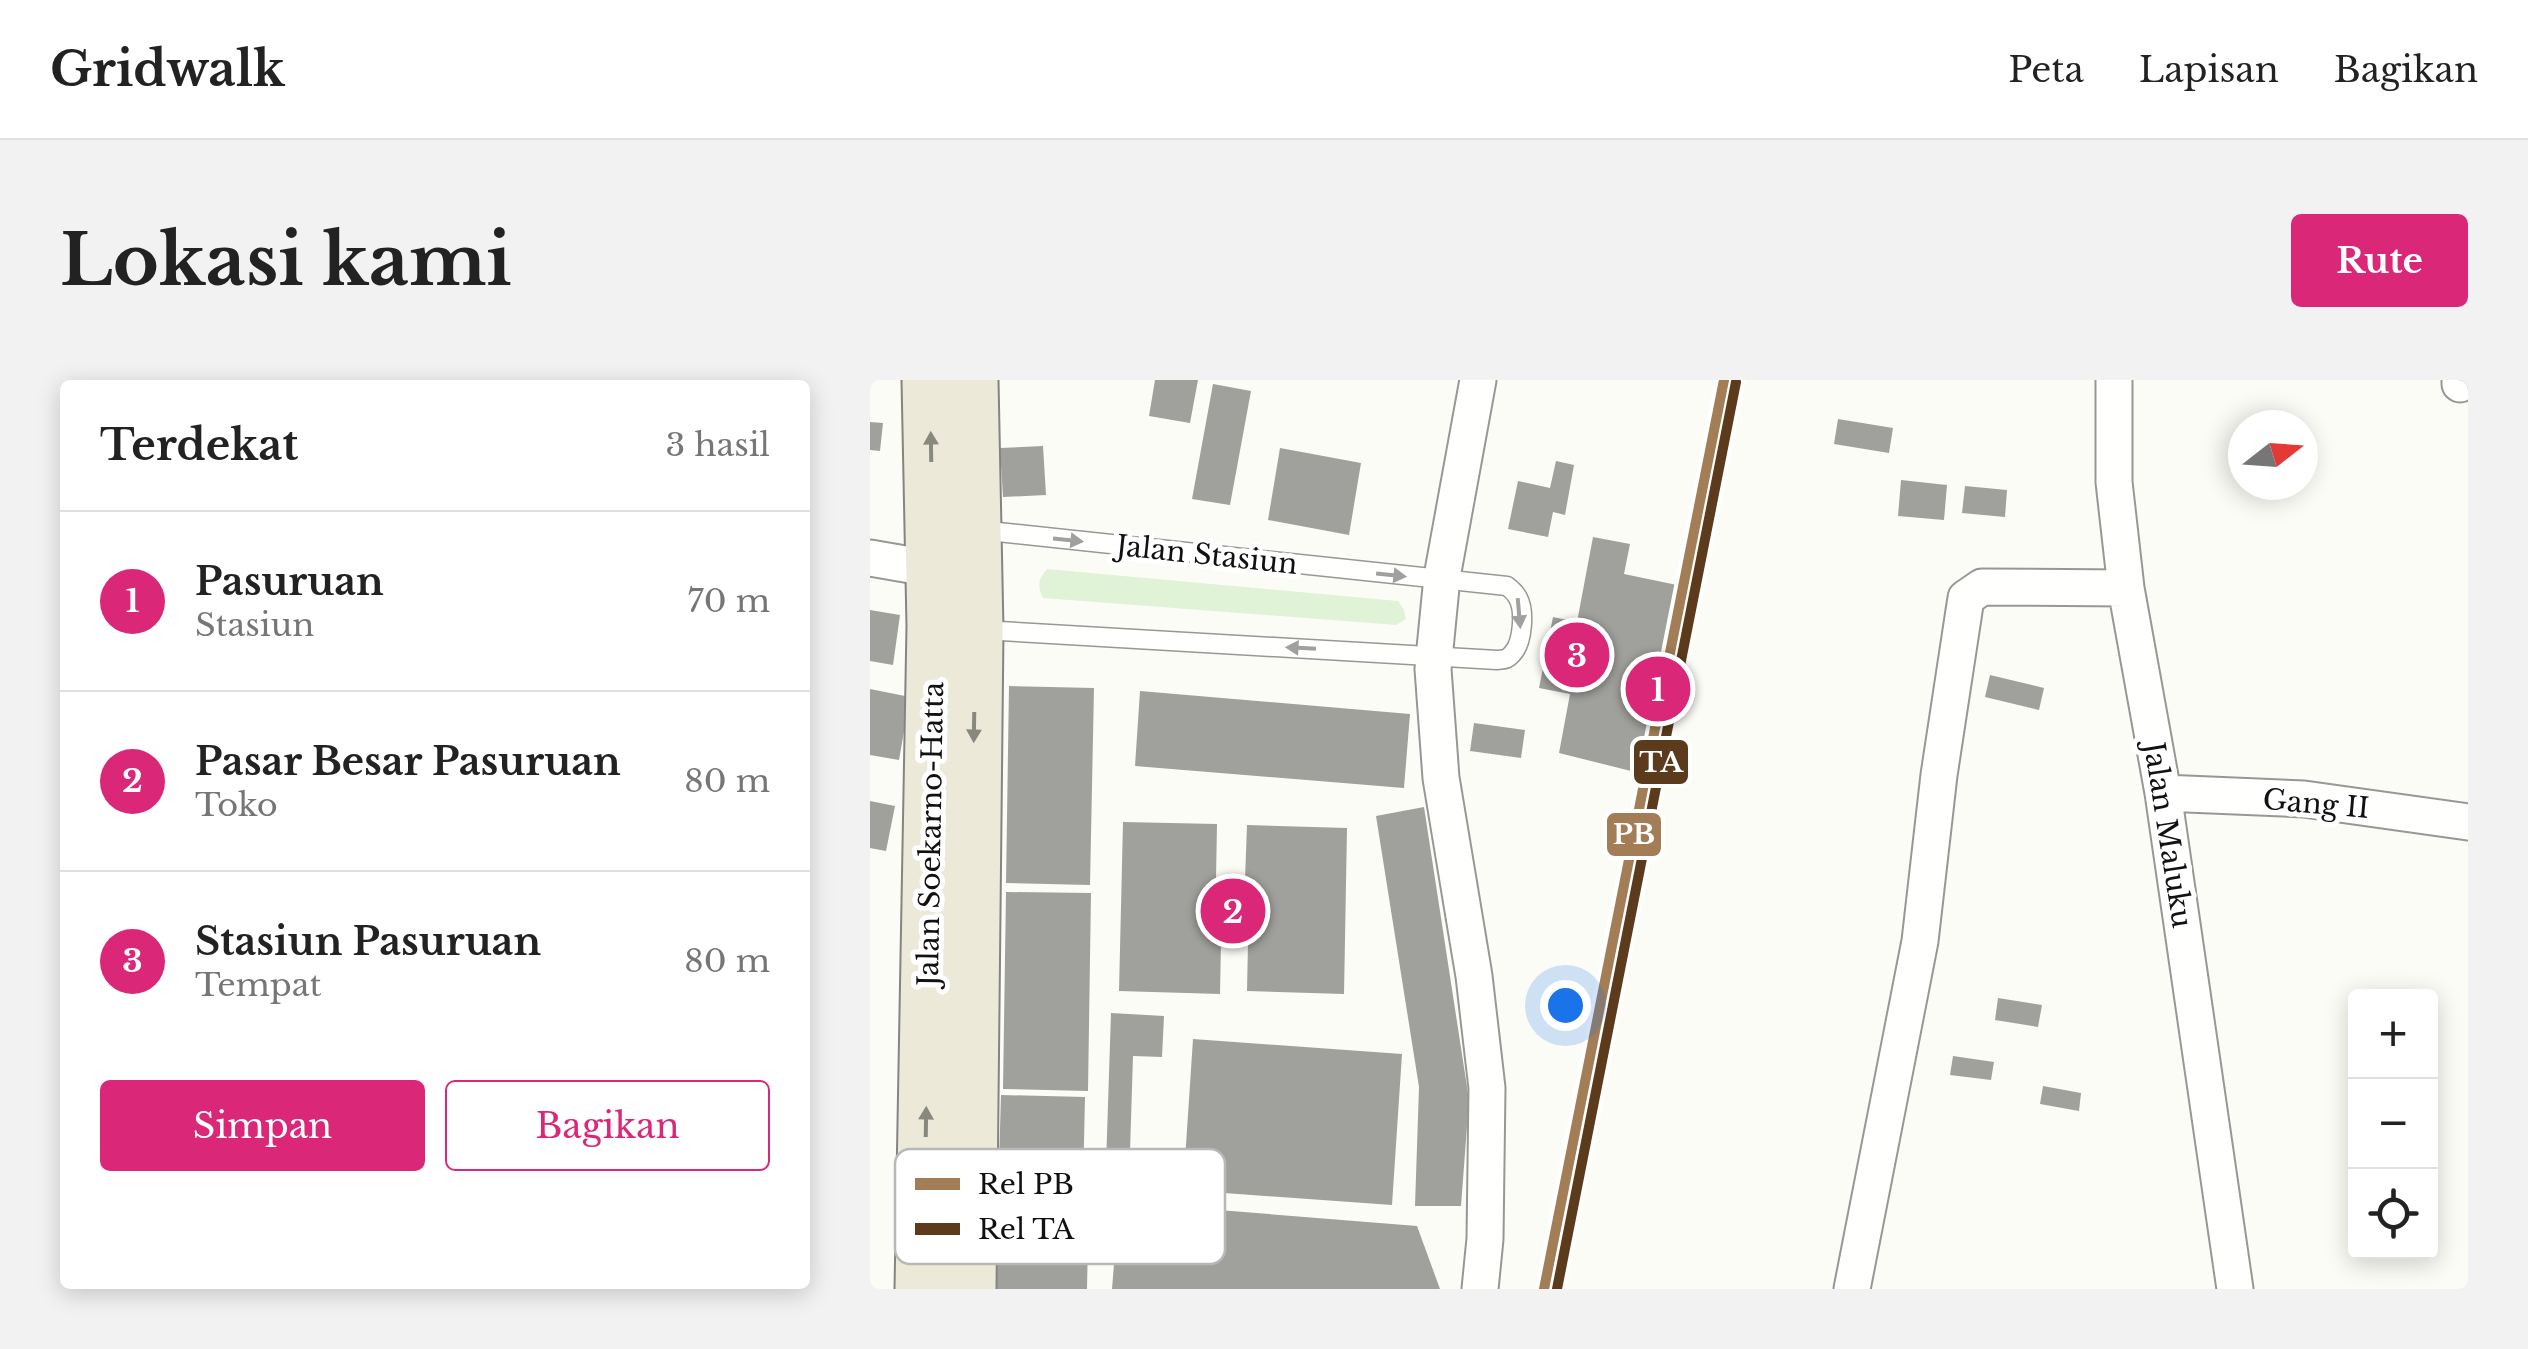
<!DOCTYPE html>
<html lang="id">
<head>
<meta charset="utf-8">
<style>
	body { margin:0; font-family:"Libre Baskerville",serif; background:#f2f2f2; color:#222 }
	.controls { position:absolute; right:30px; bottom:30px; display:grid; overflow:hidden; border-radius:10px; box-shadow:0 5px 25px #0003 }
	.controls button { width:90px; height:90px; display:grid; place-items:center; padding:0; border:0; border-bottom:2px solid #e0e0e0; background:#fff; color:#222; font:50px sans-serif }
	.compass { position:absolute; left:1358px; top:30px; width:90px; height:90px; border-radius:50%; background:#fff; box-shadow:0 5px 25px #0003; rotate:73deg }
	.you { position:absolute; left:695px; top:625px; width:35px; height:35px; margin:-25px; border:8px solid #fff; border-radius:50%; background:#1a73e8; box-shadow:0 0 0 15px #1a73e833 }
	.badge { display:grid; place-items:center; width:65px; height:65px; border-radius:50%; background:#db2777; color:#fff; font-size:32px; font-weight:700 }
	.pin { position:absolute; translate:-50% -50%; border:5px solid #fff; box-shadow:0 2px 10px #0006 }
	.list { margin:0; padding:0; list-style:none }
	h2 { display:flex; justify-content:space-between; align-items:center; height:130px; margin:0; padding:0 40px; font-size:42px }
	h2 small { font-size:32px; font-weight:400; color:#767676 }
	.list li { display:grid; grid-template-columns:65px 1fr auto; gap:30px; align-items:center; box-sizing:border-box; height:180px; padding:0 40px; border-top:2px solid #e0e0e0 }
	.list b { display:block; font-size:38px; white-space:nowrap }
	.list p { margin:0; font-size:32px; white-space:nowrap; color:#767676 }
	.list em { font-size:32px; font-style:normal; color:#767676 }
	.actions { display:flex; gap:20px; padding:30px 40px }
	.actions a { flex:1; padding:22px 0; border:2px solid #db2777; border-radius:10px; text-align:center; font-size:35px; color:#db2777 }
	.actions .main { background:#db2777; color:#fff }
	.icon { flex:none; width:55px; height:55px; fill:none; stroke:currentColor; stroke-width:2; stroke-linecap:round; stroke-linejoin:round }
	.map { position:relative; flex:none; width:1598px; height:909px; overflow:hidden; border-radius:10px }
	header { display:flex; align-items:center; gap:60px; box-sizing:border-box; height:140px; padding:0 50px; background:#fff; border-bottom:2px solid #e0e0e0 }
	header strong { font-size:48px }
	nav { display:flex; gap:55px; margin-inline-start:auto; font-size:35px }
	.intro { display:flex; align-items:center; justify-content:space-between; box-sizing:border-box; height:240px; padding:0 60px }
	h1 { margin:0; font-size:70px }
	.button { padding:25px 45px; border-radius:10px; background:#db2777; color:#fff; font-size:35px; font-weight:700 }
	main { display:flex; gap:60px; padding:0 60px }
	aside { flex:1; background:#fff; border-radius:10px; box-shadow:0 5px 25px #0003 }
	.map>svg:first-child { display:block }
	.green { fill:#e0f3d7 }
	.building { fill:#a0a09c }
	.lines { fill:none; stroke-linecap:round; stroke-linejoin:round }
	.service-casing { stroke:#979795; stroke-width:21 }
	.minor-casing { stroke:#979795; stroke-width:39 }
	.trunk-casing { stroke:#848482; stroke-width:59 }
	.service { stroke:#fffffe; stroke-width:18 }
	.minor { stroke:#fffffe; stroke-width:35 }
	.trunk { stroke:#ece9d9; stroke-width:55 }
	.rail-1-casing { stroke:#fff; stroke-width:18 }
	.rail-2-casing { stroke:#fff; stroke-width:18 }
	.rail-1 { stroke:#a27d56; stroke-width:10 }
	.rail-2 { stroke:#5b3b1b; stroke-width:10 }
	.oneway { fill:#89887f }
	.oneway2 { fill:#a0a09f }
	.labels { text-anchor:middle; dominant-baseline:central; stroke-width:10; stroke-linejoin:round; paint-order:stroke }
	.street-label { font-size:28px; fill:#111; stroke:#fff }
	.key { fill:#fff; stroke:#b8b8b8; stroke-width:2.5 }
	.key-label { font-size:28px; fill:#111 }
	.line-badge { stroke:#fff; stroke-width:4 }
	.badge-label { font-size:28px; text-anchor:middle; font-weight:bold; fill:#fff }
</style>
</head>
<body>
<header>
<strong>Gridwalk</strong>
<nav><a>Peta</a><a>Lapisan</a><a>Bagikan</a></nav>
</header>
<div class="intro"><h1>Lokasi kami</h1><a class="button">Rute</a></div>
<main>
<aside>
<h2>Terdekat<small>3 hasil</small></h2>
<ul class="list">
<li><span class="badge">1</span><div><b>Pasuruan</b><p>Stasiun</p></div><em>70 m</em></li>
<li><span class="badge">2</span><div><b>Pasar Besar Pasuruan</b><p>Toko</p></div><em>80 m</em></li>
<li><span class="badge">3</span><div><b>Stasiun Pasuruan</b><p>Tempat</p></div><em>80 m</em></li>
</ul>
<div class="actions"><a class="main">Simpan</a><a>Bagikan</a></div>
</aside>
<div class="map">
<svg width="1598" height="909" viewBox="0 0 1598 909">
	<rect width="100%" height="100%" fill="#fcfcf7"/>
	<!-- green -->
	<path class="green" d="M177,189L528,221L534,230L536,239L526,245L173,218C167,205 168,200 177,189Z"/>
	<!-- building -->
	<path class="building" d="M285,0H328L320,43L279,36Z
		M343,4L381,11L360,125L322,119Z
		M968,39L1023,48L1019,73L964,64Z
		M0,42L13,43L10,71L0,70Z
		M173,66L176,115L133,117L130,68Z
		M410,68L491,83L479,155L398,140Z
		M686,81L704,85L695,135L683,132L678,157L638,149L648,101L680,108Z
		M1031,100L1077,105L1074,140L1028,136Z
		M1095,106L1137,110L1135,137L1092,133Z
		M723,157L760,164L754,194L807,205L769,393L689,373L700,314L669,308L683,237L707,242Z
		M0,230L30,235L23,285L0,281Z
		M1120,295L1174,308L1169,330L1115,317Z
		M139,306L224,308L220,505L136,503Z
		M0,309L40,317L29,380L0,375Z
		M270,311L540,334L534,408L265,386Z
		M604,343L655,350L651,378L600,371Z
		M0,421L25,426L16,471L0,468Z
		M554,427L599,720L591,826H545L549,707L506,436Z
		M253,442L347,444L346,499L375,500L377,445L477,448L474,614L377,611L378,562H351L350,614L249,611Z
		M136,512L221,513L218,711L133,709Z
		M1128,618L1172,625L1168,647L1125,640Z
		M241,633L294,636L292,677L263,676L259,803L296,804L295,818L235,816Z
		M323,659L532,674L522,825L313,810Z
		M1083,676L1124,682L1121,700L1080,695Z
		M1173,706L1211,713L1209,731L1170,724Z
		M131,715L215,717L212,853L127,850Z
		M249,822L547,846L570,909H242Z
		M126,858L218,861L217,909H124Z"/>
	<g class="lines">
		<!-- service casing -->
		<g class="service-casing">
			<path id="service" d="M109,150L637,206C642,210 645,212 648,218C655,231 653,263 642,274C637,280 634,279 627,280L112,250"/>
		</g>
		<!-- minor casing -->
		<g class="minor-casing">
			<path id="minor" d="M608,0L572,197L563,289L571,398L604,596L617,708L615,859L610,909
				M1244,0V102L1256,208L1293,413L1365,909
				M1590,4V0
				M0,178L64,189
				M1293,413L1434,419L1598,442
				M982,909L1050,561L1069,395L1096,218L1112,207L1256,208"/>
		</g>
		<!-- trunk casing -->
		<g class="trunk-casing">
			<path id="trunk" d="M53,909L65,246L60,0
				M98,909L105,250L100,0"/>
		</g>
		<!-- service -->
		<use href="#service" class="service"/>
		<!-- minor -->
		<use href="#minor" class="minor"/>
		<!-- trunk -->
		<use href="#trunk" class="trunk"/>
		<!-- rail-1 casing -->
		<g class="rail-1-casing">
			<path id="rail-1" d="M674,909L854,0"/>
		</g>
		<!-- rail-2 casing -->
		<g class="rail-2-casing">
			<path id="rail-2" d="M687,909L866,2"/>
		</g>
		<!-- rail-1 -->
		<use href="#rail-1" class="rail-1"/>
		<!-- rail-2 -->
		<use href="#rail-2" class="rail-2"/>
	</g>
	<!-- one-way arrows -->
	<defs><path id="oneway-solid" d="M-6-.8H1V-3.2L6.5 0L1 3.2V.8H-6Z" transform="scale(2.5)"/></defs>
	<g class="oneway">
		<use href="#oneway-solid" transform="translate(61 67) rotate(-91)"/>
		<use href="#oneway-solid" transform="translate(104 347) rotate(91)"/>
		<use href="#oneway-solid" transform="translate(56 742) rotate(-89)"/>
	</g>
	<g class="oneway2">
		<use href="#oneway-solid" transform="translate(198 160) rotate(6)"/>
		<use href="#oneway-solid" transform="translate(521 195) rotate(6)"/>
		<use href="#oneway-solid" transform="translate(649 233) rotate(85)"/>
		<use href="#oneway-solid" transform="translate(431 268) rotate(-177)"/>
	</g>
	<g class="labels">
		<!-- street labels -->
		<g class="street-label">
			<text transform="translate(337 175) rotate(6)">Jalan Stasiun</text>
			<text transform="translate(1446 424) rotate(5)">Gang II</text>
			<text transform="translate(61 454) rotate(-89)">Jalan Soekarno-Hatta</text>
			<text transform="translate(1298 455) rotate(81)">Jalan Maluku</text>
		</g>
	</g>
	<!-- legend -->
	<rect x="25" y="769" width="330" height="115" rx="15" class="key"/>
	<rect x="45" y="798" width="45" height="12" fill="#a27d56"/>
	<rect x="45" y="843" width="45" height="12" fill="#5b3b1b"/>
	<g class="key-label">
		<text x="108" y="814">Rel PB</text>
		<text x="108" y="859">Rel TA</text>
	</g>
	<g class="line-badge">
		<rect x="762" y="358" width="58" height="48" rx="10" fill="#5b3b1b"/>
		<rect x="735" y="431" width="58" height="47" rx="10" fill="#a27d56"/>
	</g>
	<g class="badge-label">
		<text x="791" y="392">TA</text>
		<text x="764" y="464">PB</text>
	</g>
</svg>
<div class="controls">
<button>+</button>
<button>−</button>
<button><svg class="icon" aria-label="locate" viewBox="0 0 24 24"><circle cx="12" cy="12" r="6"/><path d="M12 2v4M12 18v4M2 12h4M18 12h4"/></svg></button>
</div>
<svg class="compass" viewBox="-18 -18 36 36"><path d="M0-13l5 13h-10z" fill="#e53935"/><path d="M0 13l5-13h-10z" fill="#767676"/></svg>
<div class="you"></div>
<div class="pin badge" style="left:788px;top:309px">1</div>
<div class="pin badge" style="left:363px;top:531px">2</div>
<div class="pin badge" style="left:707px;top:275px">3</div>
</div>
</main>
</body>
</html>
